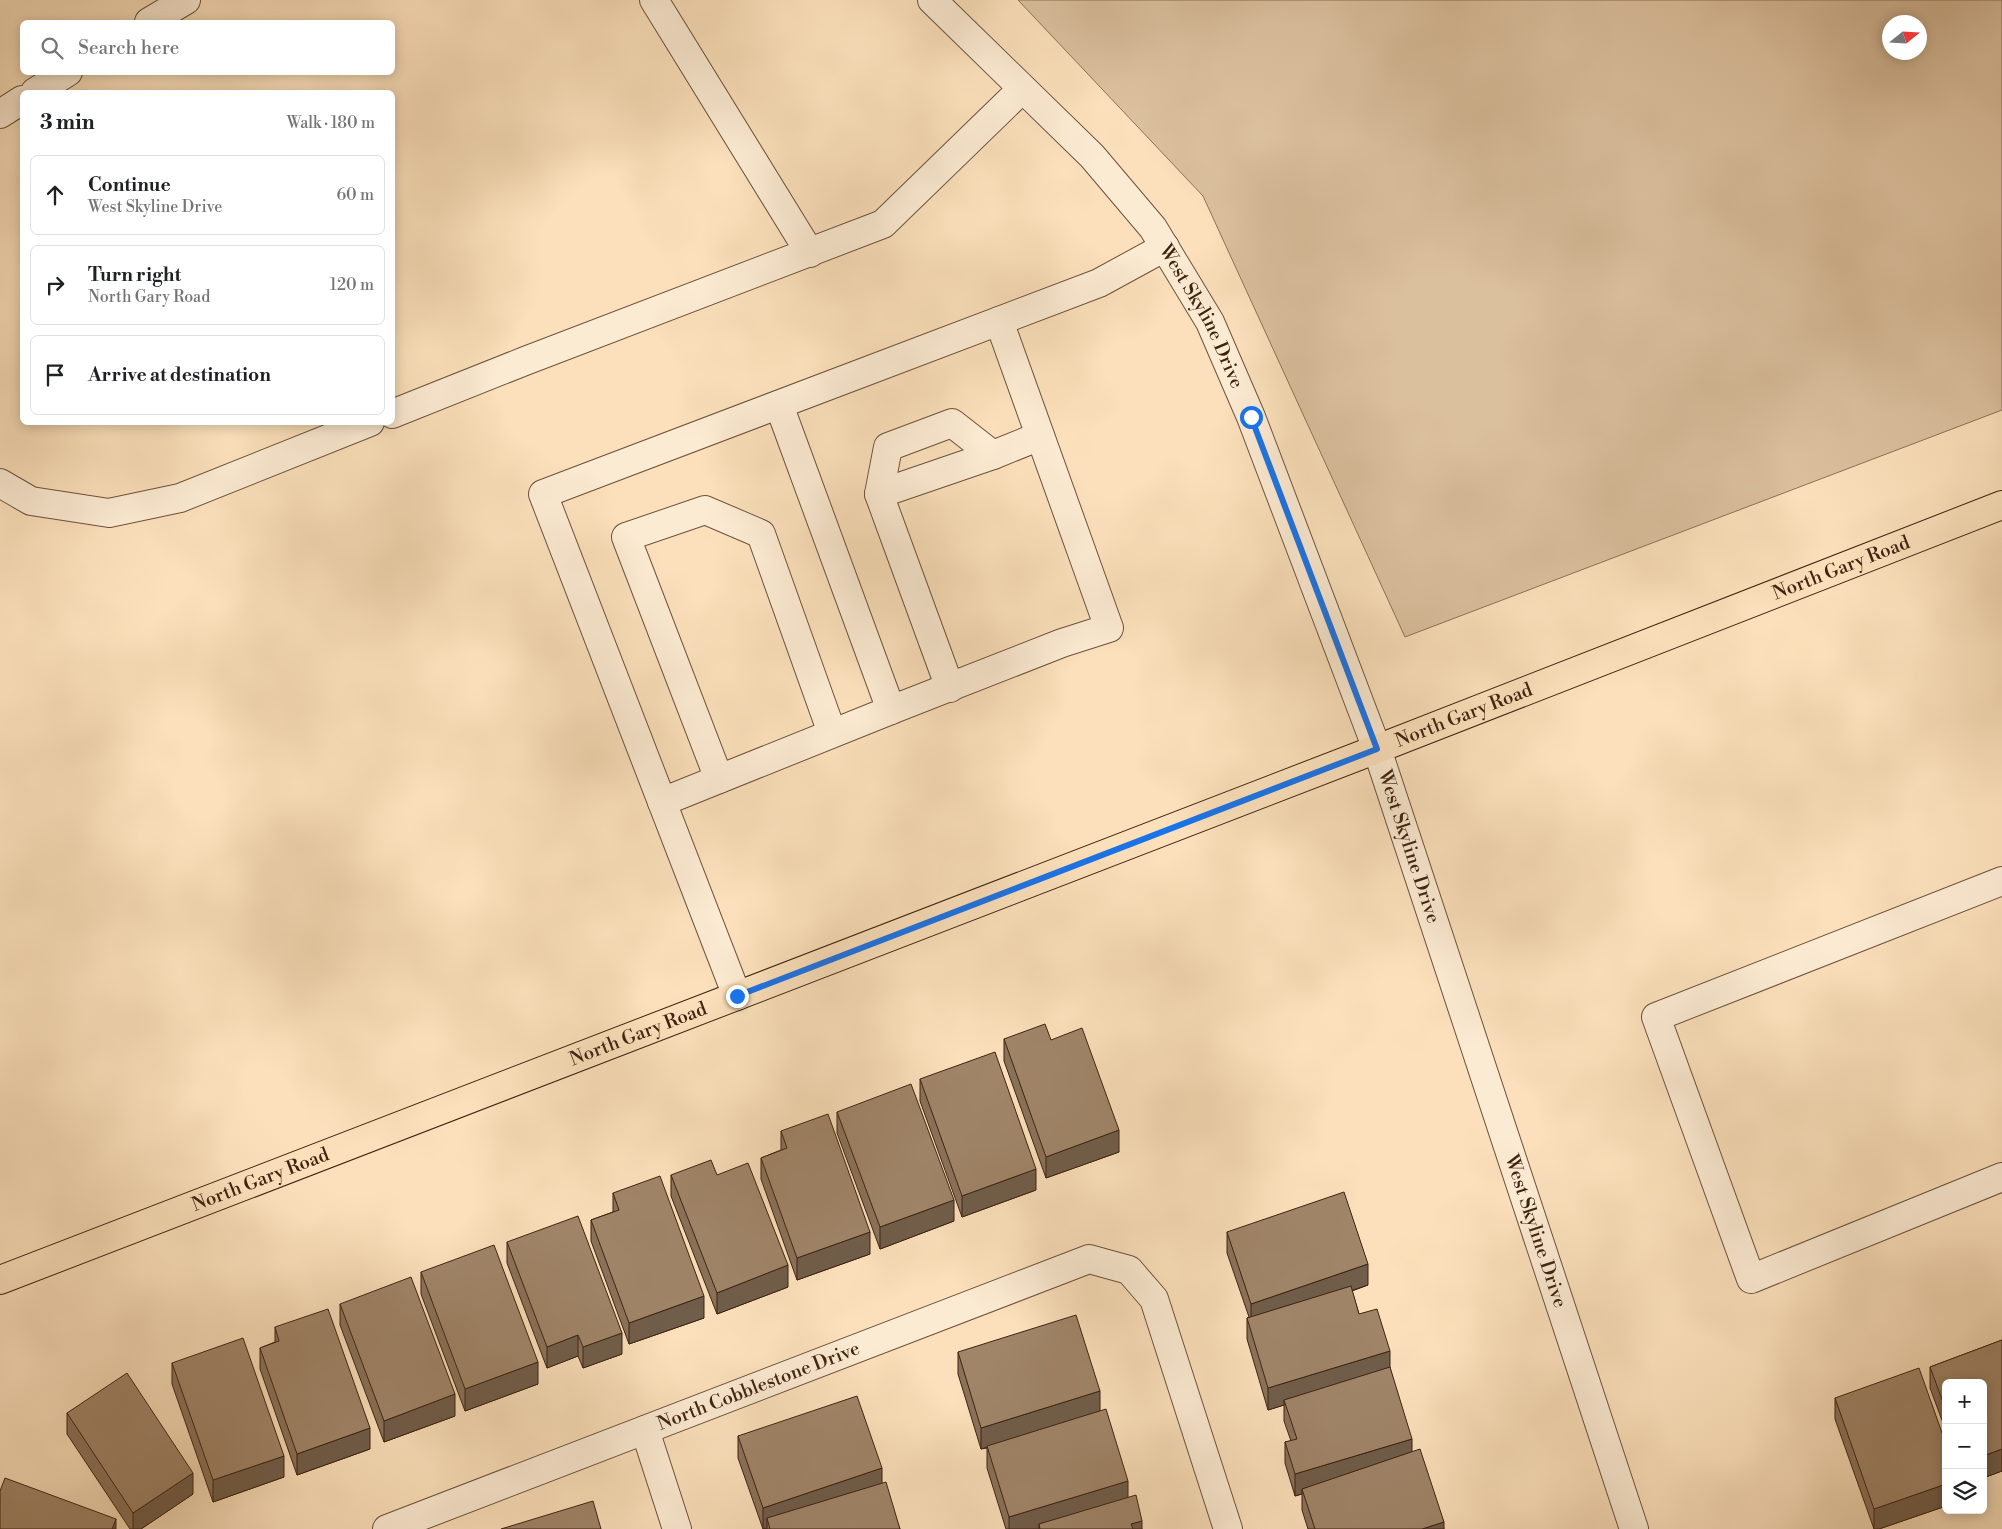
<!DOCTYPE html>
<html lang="en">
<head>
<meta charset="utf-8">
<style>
	body { margin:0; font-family:"Libre Bodoni",serif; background:#f6f6f6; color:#202124 }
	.controls { position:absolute; right:15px; bottom:15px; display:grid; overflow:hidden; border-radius:8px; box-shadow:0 2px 12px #0003 }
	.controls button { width:45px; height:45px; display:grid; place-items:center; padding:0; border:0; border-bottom:1px solid #e0e0e0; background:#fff; color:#202124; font:25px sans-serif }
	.compass { position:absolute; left:1882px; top:15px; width:45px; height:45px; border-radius:50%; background:#fff; box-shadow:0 2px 12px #0003; rotate:72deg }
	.stop { position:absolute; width:15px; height:15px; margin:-11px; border:4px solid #1a73e8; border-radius:50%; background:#fff }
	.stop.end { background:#1a73e8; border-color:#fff; box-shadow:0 1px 5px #0008 }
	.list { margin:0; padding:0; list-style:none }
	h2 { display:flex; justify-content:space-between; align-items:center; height:65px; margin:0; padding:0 20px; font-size:21px }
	h2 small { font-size:16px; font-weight:400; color:#757577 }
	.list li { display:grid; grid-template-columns:32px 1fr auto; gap:15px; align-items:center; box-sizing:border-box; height:80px; margin:0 10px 10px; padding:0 10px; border:1px solid #e0e0e0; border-radius:8px }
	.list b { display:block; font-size:19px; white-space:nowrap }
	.list p { margin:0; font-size:16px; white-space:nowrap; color:#757577 }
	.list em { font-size:16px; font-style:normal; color:#757577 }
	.icon { flex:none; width:28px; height:28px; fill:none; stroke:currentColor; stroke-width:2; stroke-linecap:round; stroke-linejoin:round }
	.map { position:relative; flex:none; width:2002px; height:1529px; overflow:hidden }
	.search { position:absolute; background:#fff; box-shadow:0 2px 12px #0003; left:20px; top:20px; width:375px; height:55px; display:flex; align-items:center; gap:12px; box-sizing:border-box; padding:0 18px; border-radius:8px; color:#757577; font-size:19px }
	.panel { position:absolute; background:#fff; box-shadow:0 2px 12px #0003; left:20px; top:90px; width:375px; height:335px; border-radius:8px }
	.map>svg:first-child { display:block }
	.green { fill:#dbc09e; stroke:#8c7258; fill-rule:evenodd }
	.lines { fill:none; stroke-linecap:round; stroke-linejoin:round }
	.minor-casing { stroke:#6d523c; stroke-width:30 }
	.major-casing { stroke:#3e2311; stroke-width:30 }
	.minor { stroke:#fcebd3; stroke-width:28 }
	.major { stroke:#fbe0bb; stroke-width:28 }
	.wall { fill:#8a725a; stroke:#3e2311 }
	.shaded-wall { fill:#705d4a; stroke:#3e2311 }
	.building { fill:#a08569; stroke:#3e2311 }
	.route { stroke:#1a73e8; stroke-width:6 }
	.labels { text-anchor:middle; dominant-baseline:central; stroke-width:4; stroke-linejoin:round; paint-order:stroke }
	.street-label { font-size:19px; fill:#3e2311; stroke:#fcebd3 }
</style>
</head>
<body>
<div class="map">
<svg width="2002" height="1529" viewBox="0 0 2002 1529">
	<rect width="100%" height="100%" fill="#fbe0bb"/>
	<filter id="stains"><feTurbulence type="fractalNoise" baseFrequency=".004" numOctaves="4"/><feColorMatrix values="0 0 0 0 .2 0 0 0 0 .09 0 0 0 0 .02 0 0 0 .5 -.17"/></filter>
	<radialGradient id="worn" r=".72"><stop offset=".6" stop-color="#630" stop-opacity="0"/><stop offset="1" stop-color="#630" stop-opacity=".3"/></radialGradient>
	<!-- green -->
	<path class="green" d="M1018,0H2002V410L1405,637L1203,196ZM1890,22H1920V52H1890Z"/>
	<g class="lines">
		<!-- minor casing -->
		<g class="minor-casing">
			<g id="minor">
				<path d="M654,0L810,253"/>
				<path id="s1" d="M932,0L1092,156L1153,228L1210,322L1251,417L1377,749L1634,1529"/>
				<path d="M149,22L186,0"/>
				<path d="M35,92L68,72"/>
				<path d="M0,114L22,100"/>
				<path d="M779,405L891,710L1062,643L1109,628L999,321"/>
				<path d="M392,414L525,361L883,224L1022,89"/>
				<path d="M0,483L31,501L109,513L180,498L370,422"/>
				<path d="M879,494L993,455L1040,436"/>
				<path d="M950,688L879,494L888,447L952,423L993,455"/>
				<path d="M719,779L626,537L705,510L761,534L832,733"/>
				<path d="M662,802L891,710"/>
				<path d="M2002,881L1656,1017L1751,1279L2002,1177"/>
				<path d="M737,996L543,494L1099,283L1165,247"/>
				<path d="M645,1430L677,1529"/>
				<path id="s2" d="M387,1529L1089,1259L1129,1270L1154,1299L1228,1529"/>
			</g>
		</g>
		<!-- major casing -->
		<g class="major-casing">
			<g id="major">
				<path id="s3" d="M0,1280L1377,749L2002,505"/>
			</g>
		</g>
		<!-- minor -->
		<use href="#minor" class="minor"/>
		<!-- major -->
		<use href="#major" class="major"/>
	</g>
	<!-- wall -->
	<path class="wall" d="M1004,1039L1051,1040L1119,1152L1046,1178L1004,1061Z
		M920,1079L1036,1190L962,1217L920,1101Z
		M837,1112L954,1221L880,1249L837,1133Z
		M781,1131L870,1254L797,1280L761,1179V1158L781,1150Z
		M671,1175L788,1287L717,1314L671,1196Z
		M613,1193L704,1318L629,1344L591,1241V1220L613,1212Z
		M1227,1232L1368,1285L1352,1291L1359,1314L1390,1368L1412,1452L1444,1529H1308L1302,1510V1494L1295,1496L1285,1463V1442L1291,1441L1284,1421V1405L1268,1410L1247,1339V1318L1249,1317L1227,1253Z
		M507,1242L622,1354L583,1368L578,1356L547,1368L507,1263Z
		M421,1272L538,1384L465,1411L421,1294Z
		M340,1304L455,1416L384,1442L340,1325Z
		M275,1327L370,1449L297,1475L260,1369V1348L275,1342Z
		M2002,1340V1471L1983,1478V1383H1946V1431L1930,1388V1367Z
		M958,1352L1100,1411L1128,1498L1142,1529H1006L987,1468V1448L981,1449L958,1374Z
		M172,1363L284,1477L213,1502L172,1384Z
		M1835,1398L1946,1444V1506L1879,1529H1874L1835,1419Z
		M67,1413L193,1494L141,1529H130L67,1434Z
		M738,1436L882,1483L900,1529H767V1528L763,1529L738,1458Z"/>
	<!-- shaded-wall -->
	<path class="shaded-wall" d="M1119,1130V1152L1046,1178V1157Z
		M1036,1169V1190L962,1217V1196Z
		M954,1200V1221L880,1249V1227Z
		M870,1232V1254L797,1280V1258Z
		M1368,1264V1285L1251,1325V1304Z
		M788,1265V1287L717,1314V1293Z
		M704,1296V1318L629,1344V1323Z
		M622,1333V1354L583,1368V1347Z
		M578,1335V1356L547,1368V1347Z
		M1390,1351V1372L1284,1400V1405L1268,1410V1388Z
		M538,1362V1384L465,1411V1389Z
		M1100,1391V1413L981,1449V1428Z
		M455,1394V1416L384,1442V1421Z
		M370,1428V1449L297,1475V1454Z
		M1412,1439V1460L1302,1489V1494L1295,1496V1474Z
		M2002,1449V1471L1983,1478V1456Z
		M284,1456V1477L213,1502V1480Z
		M882,1468V1489L767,1518V1528L763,1529V1508Z
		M193,1473V1494L141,1529H133V1513Z
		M1128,1481V1502L1039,1524V1529H1009V1517Z
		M1946,1484V1506L1879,1529H1874V1509Z
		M116,1519V1529H112Z
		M1142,1521V1529H1131V1524Z
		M1444,1522V1529H1422Z"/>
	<!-- building -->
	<path class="building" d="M1045,1024L1051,1040L1082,1028L1119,1130L1046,1157L1004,1039Z
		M995,1052L1036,1169L962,1196L920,1079Z
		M911,1084L954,1200L880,1227L837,1112Z
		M828,1114L870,1232L797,1258L761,1158L787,1148L781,1131Z
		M711,1160L717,1175L748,1163L788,1265L717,1293L671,1175Z
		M660,1176L704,1296L629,1323L591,1220L619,1210L613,1193Z
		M1344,1192L1368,1264L1251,1304L1227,1232Z
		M578,1216L622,1333L583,1347L578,1335L547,1347L507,1242Z
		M494,1245L538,1362L465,1389L421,1272Z
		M411,1277L455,1394L384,1421L340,1304Z
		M1351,1286L1359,1314L1377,1309L1390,1351L1268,1388L1247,1318Z
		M328,1309L370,1428L297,1454L260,1348L279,1341L275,1327Z
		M1076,1315L1100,1391L981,1428L958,1352Z
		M243,1338L284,1456L213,1480L172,1363Z
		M2002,1340V1449L1983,1456V1383H1946V1410L1930,1367Z
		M1390,1367L1412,1439L1295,1474L1285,1442L1297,1439L1284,1400Z
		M1919,1368L1946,1444V1484L1874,1509L1835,1398Z
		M127,1373L193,1473L133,1513L67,1413Z
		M857,1396L882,1468L763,1508L738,1436Z
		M1106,1409L1128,1481L1009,1517L987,1446Z
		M1420,1449L1444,1522L1422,1529H1315L1302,1489Z
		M5,1478L116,1519L112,1529H0V1491Z
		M886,1482L900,1529H770L767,1518Z
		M1136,1495L1142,1521L1131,1524L1133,1529H1040L1039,1524Z
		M593,1501L601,1529H501Z"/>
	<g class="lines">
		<!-- route -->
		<path class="route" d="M737,996L1377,749L1251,417"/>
	</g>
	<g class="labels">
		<!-- street labels -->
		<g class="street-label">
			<text stroke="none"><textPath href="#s1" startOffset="419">West Skyline Drive</textPath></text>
			<text stroke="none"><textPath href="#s3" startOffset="1974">North Gary Road</textPath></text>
			<text stroke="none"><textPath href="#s3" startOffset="1569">North Gary Road</textPath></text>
			<text stroke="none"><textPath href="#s1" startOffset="989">West Skyline Drive</textPath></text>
			<text stroke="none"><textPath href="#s3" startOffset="684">North Gary Road</textPath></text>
			<text stroke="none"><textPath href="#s3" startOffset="279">North Gary Road</textPath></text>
			<text stroke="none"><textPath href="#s1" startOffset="1394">West Skyline Drive</textPath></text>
			<text stroke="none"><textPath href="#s2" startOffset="398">North Cobblestone Drive</textPath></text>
		</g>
	</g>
	<rect width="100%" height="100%" filter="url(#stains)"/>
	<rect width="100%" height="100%" fill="url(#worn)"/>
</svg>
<div class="controls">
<button>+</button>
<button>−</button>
<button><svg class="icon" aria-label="layers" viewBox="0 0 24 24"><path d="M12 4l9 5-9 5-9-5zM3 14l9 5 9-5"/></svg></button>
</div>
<svg class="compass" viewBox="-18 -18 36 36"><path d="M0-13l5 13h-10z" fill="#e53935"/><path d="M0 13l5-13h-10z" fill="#757577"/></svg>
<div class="stop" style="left:1251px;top:417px"></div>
<div class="stop end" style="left:737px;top:996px"></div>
<div class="search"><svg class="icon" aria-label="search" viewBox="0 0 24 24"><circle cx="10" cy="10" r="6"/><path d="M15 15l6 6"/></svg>Search here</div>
<section class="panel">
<h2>3 min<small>Walk · 180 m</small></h2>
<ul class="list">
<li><svg class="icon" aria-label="ahead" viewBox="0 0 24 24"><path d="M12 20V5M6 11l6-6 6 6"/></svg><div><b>Continue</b><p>West Skyline Drive</p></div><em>60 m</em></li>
<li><svg class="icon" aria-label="right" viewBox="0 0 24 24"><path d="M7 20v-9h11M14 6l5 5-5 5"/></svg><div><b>Turn right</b><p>North Gary Road</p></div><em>120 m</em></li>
<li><svg class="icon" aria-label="arrive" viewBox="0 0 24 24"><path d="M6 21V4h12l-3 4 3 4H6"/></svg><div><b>Arrive at destination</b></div></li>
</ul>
</section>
</div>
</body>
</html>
